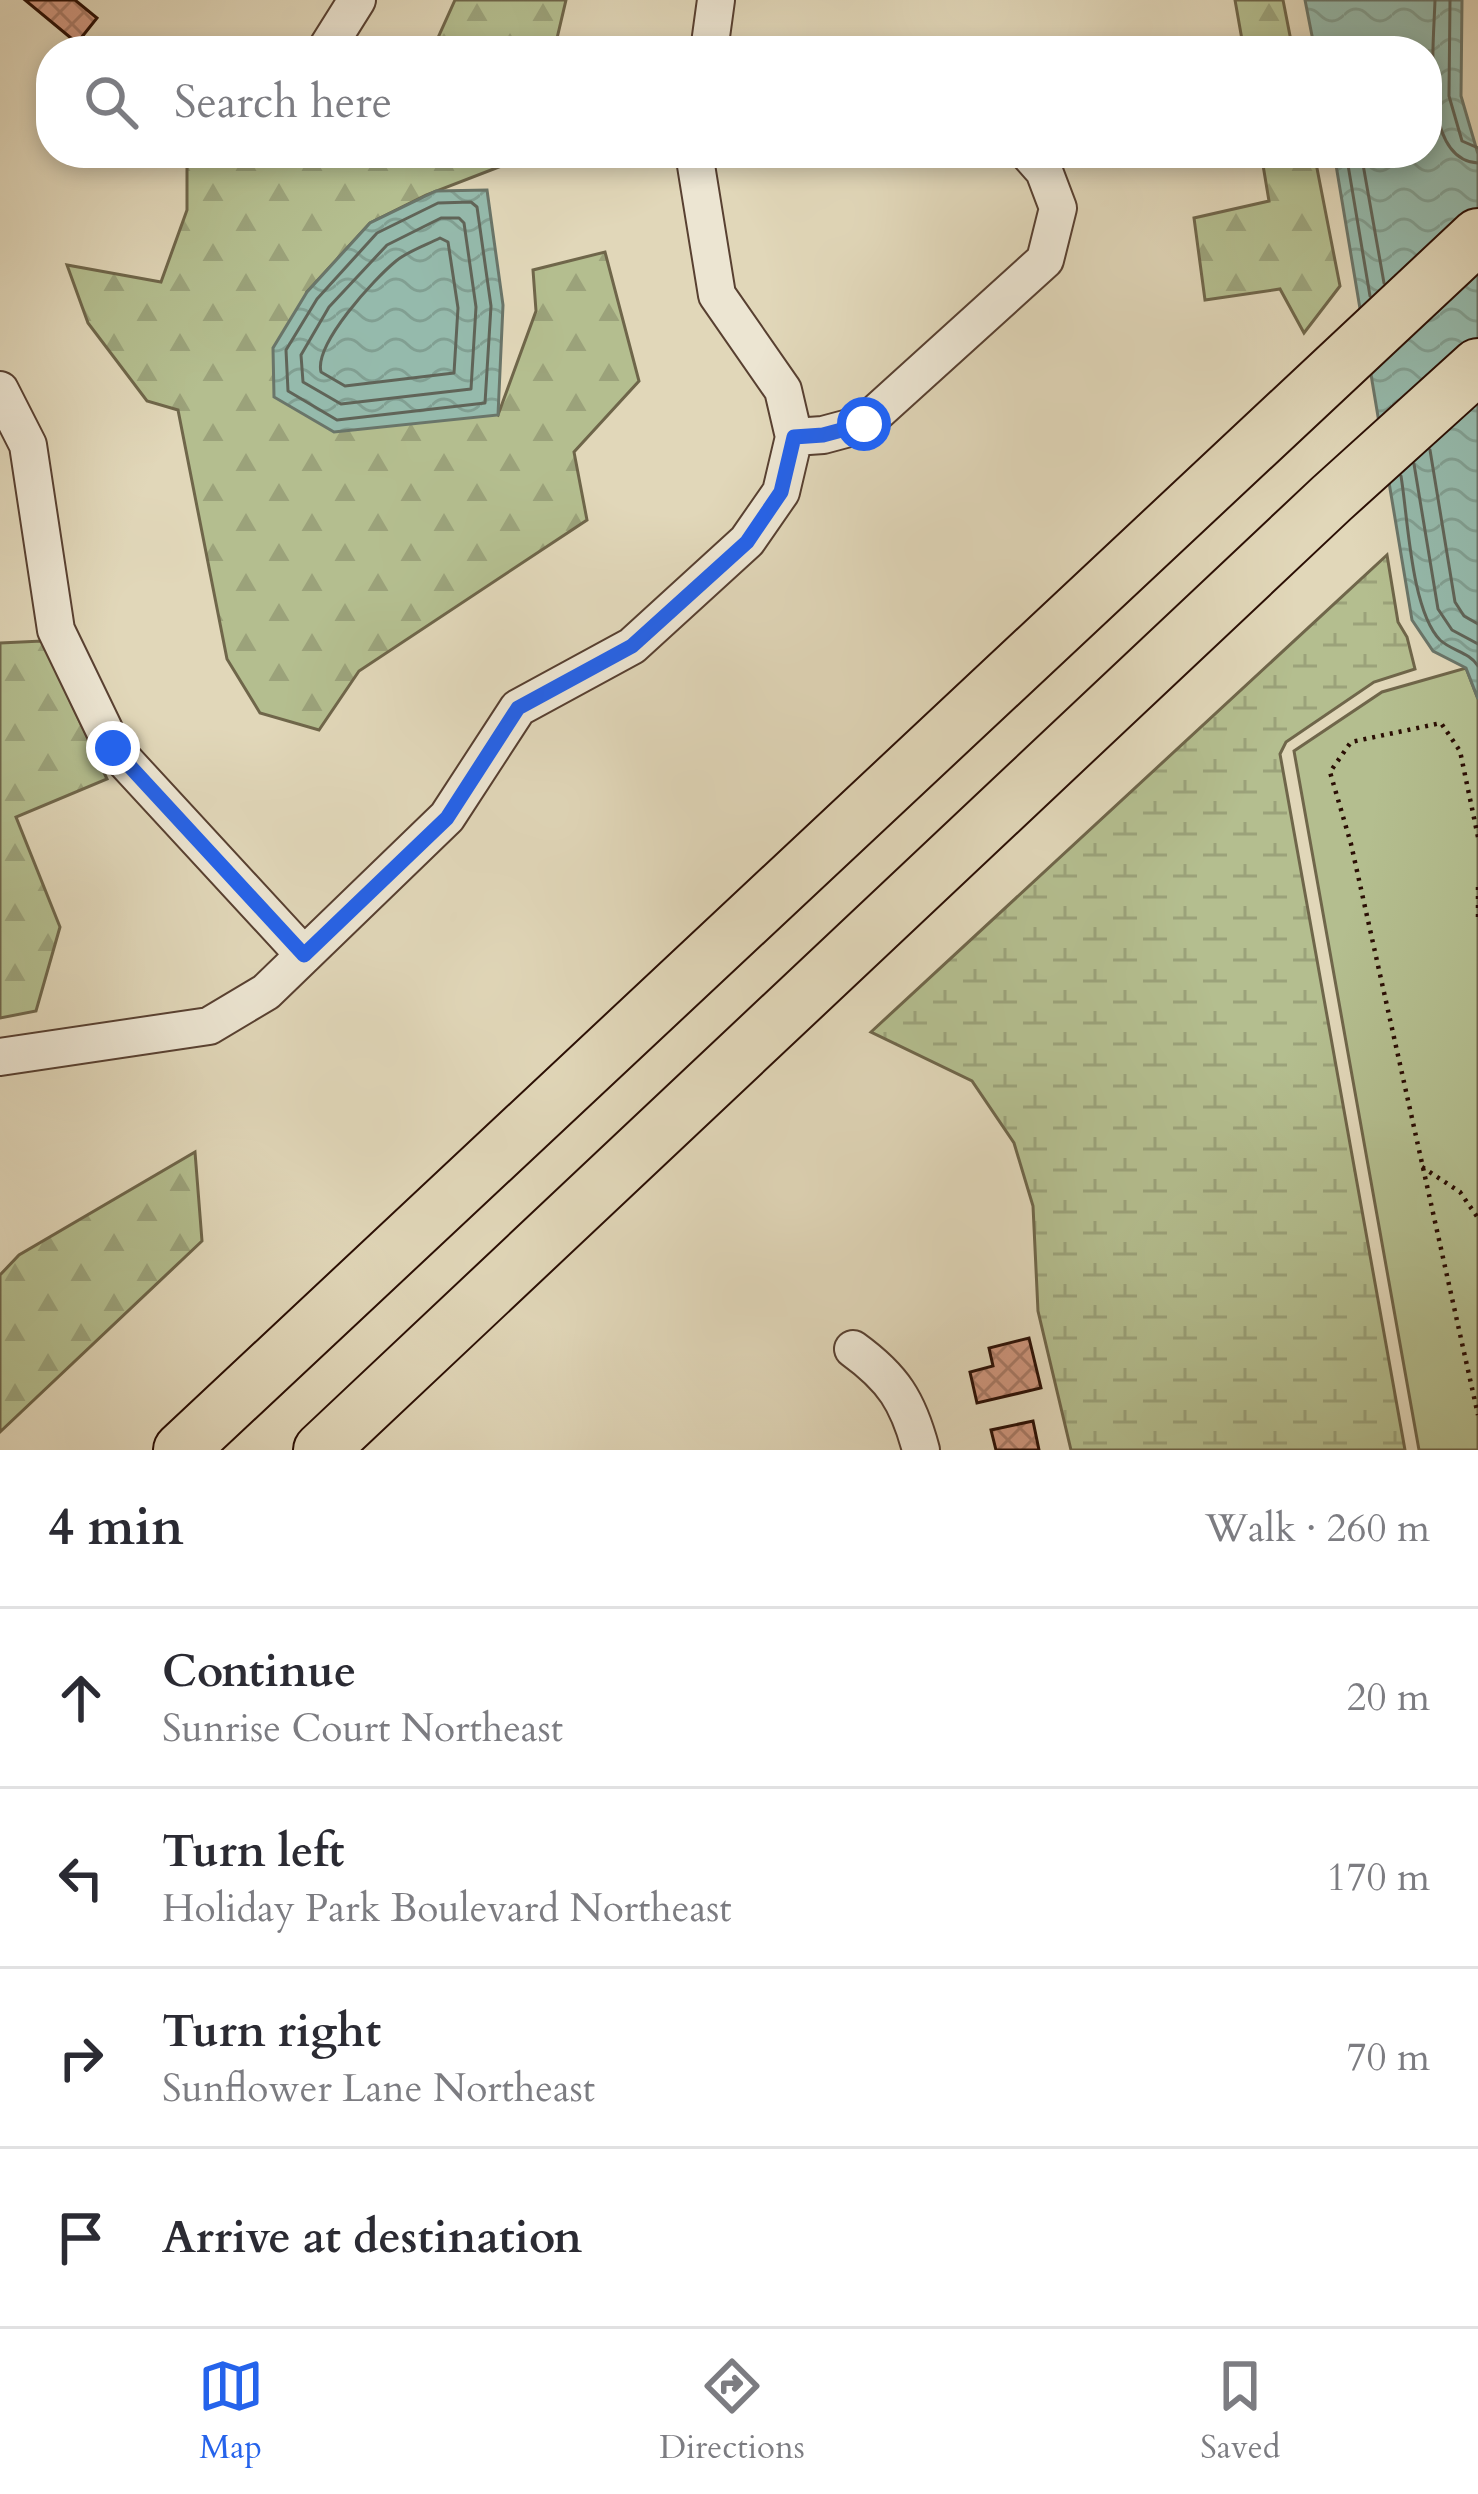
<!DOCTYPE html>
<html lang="en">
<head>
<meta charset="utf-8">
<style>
	body { margin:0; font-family:Cardo,serif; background:#f7f7f7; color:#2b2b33 }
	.stop { position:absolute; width:36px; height:36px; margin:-27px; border:9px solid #2563eb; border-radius:50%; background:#fff }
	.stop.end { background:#2563eb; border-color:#fff; box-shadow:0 3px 12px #0008 }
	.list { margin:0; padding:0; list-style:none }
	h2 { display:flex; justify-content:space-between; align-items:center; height:156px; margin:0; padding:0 48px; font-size:51px }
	h2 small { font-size:39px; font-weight:400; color:#7c7c81 }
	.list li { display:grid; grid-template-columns:78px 1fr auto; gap:36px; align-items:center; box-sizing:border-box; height:180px; padding:0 48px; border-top:3px solid #e1e1e2 }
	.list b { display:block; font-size:45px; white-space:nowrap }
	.list p { margin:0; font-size:39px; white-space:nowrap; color:#7c7c81 }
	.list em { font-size:39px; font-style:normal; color:#7c7c81 }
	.icon { flex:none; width:66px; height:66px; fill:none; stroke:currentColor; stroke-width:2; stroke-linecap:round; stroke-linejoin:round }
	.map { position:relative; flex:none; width:1478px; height:1450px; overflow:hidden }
	.search { position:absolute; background:#fff; box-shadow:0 6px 18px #0003; left:36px; right:36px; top:36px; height:132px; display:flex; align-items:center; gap:30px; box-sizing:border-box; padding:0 42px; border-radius:48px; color:#7c7c81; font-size:45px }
	.sheet { height:876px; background:#fff }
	nav { display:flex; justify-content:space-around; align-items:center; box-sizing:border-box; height:168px; border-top:3px solid #e1e1e2; background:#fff; font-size:33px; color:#7c7c81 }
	nav a { display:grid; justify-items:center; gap:6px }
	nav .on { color:#2563eb }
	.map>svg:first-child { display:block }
	.forest { fill:url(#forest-firs); stroke:#6f664a; stroke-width:3 }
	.wetland { fill:url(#wetland-marsh); stroke:#6f664a; stroke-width:3 }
	.park { fill:#b4be8f; stroke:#6f664a; stroke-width:3 }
	.water { fill:url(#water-waves); stroke:#6a7569; stroke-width:3 }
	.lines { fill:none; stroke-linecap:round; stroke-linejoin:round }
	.shore { stroke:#606458; stroke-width:3 }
	.building { fill:url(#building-cross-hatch); stroke:#2a0e04; stroke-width:3 }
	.minor-casing { stroke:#584031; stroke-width:40 }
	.highway-casing { stroke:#2a0e04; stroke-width:58 }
	.path { stroke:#2a0e04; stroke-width:4.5; stroke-dasharray:3 6; stroke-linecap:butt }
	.minor { stroke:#ece5d2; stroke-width:36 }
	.highway { stroke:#e1d7b9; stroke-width:54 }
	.route { stroke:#2563eb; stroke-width:15 }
</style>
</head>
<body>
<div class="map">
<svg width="1478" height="1450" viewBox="0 0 1478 1450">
	<defs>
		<pattern id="forest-firs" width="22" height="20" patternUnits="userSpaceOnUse" patternTransform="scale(3)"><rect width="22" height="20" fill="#b4be8f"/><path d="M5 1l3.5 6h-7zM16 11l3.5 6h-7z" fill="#9ba27a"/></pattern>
		<pattern id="wetland-marsh" width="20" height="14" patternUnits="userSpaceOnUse" patternTransform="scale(3)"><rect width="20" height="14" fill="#b4be8f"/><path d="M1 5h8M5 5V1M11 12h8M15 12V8" fill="none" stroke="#9ba27a"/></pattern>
		<pattern id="water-waves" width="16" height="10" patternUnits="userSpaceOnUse" patternTransform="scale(3)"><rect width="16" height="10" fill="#95baac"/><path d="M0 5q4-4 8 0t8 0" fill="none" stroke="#819f92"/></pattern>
		<pattern id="building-cross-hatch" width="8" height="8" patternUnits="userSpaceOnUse" patternTransform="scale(3)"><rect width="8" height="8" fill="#d0977f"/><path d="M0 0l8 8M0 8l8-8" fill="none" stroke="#a97a66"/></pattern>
	</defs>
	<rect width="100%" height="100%" fill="#e1d7b9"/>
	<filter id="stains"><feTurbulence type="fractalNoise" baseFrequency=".00167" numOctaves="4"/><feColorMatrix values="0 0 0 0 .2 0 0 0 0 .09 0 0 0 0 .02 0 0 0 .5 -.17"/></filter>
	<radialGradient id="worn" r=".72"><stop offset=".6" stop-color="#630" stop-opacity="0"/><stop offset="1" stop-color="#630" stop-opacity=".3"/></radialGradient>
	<!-- forest -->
	<path class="forest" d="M455,0H566L554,51H432Z
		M1235,0H1283L1293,51H1244Z
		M187,153H509L504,165L426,195L370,223L307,292L498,415L536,311L533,270L605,252L639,381L574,452L587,520L359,671L319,730L260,713L227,659L178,410L147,401L88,323L67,265L161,282L187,210Z
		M1261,153H1314L1340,286L1304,333L1280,289L1205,300L1194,218L1269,201Z
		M42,641L107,779L16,817L60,927L36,1011L0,1018V643Z
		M195,1152L202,1241L0,1432V1275L19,1255Z"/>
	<!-- wetland -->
	<path class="wetland" d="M1387,555L1398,622L1407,637L1415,669L1374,682L1286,742L1280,754L1405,1450H1071L1038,1311L1033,1206L1014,1143L972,1081L871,1032Z"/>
	<!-- park -->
	<path class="park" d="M1466,668L1478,699V1450H1419L1294,751L1382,692Z"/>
	<!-- water -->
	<path class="water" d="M1305,0H1462L1461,96L1478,154V699L1466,668L1433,651L1412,620L1334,153H1427V51H1315Z
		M487,190L503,305L498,415L334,432L274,397L273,348L307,292L370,223L436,191Z"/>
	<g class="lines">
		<!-- shore -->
		<path class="shore" d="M1435,0C1434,41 1420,160 1478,163
			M1450,0L1449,96L1462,141L1478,148
			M1346,153L1370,296
			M1361,153L1384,283
			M471,202L477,207L491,306L485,403L337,420L288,391L286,350L317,299L377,233L438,203Z
			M441,218H459L464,223L476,307L471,389L341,404L303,382L301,355L329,307L387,245Z
			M440,238L448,242L458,308L454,373L345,386L321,372C314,344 374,279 396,261C408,251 426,245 440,238Z
			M1430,450L1455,602L1464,616L1478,624
			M1414,464L1438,609L1452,630L1478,644
			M1401,476C1408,518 1411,610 1440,640C1452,651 1469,652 1478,666"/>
	</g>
	<!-- building -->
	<path class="building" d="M25,0H75L97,18L77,43Z
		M1029,1338L1041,1388L977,1403L970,1372L993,1366L989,1348Z
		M1033,1421L1039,1450H996L991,1430Z"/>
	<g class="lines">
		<!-- minor casing -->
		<g class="minor-casing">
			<path id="minor" d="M325,51L357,0
				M709,51L716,0
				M0,390L28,445L56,630L113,748L304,955
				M794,437L823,435L864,424L1045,260L1058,208L1044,171L1028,153
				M0,1057L209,1026L266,992L447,817L518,708L632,646L747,541L781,492L794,437L783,390L717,295L694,153
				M853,1349C893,1378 908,1401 921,1450"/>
		</g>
		<!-- highway casing -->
		<g class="highway-casing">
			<path id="highway" d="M181,1450L1478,236
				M321,1450L1331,499L1478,366"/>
		</g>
		<!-- path -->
		<path class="path" d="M1478,837L1460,751L1441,723L1351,742L1330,772L1351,844L1478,1415
			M1478,887V917
			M1422,1167L1460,1192L1478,1218"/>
		<!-- minor -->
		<use href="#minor" class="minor"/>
		<!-- highway -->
		<use href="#highway" class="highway"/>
	</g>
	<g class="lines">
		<!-- route -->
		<path class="route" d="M113,748L304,955L447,818L518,708L632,646L747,542L781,492L794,437L823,435L864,424"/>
	</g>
	<rect width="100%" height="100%" filter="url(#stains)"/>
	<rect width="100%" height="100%" fill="url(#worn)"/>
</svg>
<div class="stop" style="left:864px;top:424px"></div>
<div class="stop end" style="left:113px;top:748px"></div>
<div class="search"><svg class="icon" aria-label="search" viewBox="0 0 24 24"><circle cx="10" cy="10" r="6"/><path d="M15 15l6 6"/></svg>Search here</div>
</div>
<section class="sheet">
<h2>4 min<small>Walk · 260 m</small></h2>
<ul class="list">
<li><svg class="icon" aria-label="ahead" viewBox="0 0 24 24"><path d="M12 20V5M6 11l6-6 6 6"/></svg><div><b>Continue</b><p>Sunrise Court Northeast</p></div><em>20 m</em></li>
<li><svg class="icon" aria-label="left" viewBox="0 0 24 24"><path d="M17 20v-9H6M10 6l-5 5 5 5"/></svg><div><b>Turn left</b><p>Holiday Park Boulevard Northeast</p></div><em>170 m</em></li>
<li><svg class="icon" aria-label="right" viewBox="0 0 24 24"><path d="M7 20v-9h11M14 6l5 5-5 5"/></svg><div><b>Turn right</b><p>Sunflower Lane Northeast</p></div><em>70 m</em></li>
<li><svg class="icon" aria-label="arrive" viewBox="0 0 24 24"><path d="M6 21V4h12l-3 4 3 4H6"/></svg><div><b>Arrive at destination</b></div></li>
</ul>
</section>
<nav>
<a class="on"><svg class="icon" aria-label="map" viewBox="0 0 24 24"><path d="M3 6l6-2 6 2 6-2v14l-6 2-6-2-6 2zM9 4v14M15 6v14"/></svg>Map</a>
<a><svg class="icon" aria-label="directions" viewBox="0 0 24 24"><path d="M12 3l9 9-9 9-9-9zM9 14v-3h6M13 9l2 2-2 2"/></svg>Directions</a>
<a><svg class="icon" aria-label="saved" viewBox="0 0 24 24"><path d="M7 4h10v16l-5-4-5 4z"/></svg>Saved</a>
</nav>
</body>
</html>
